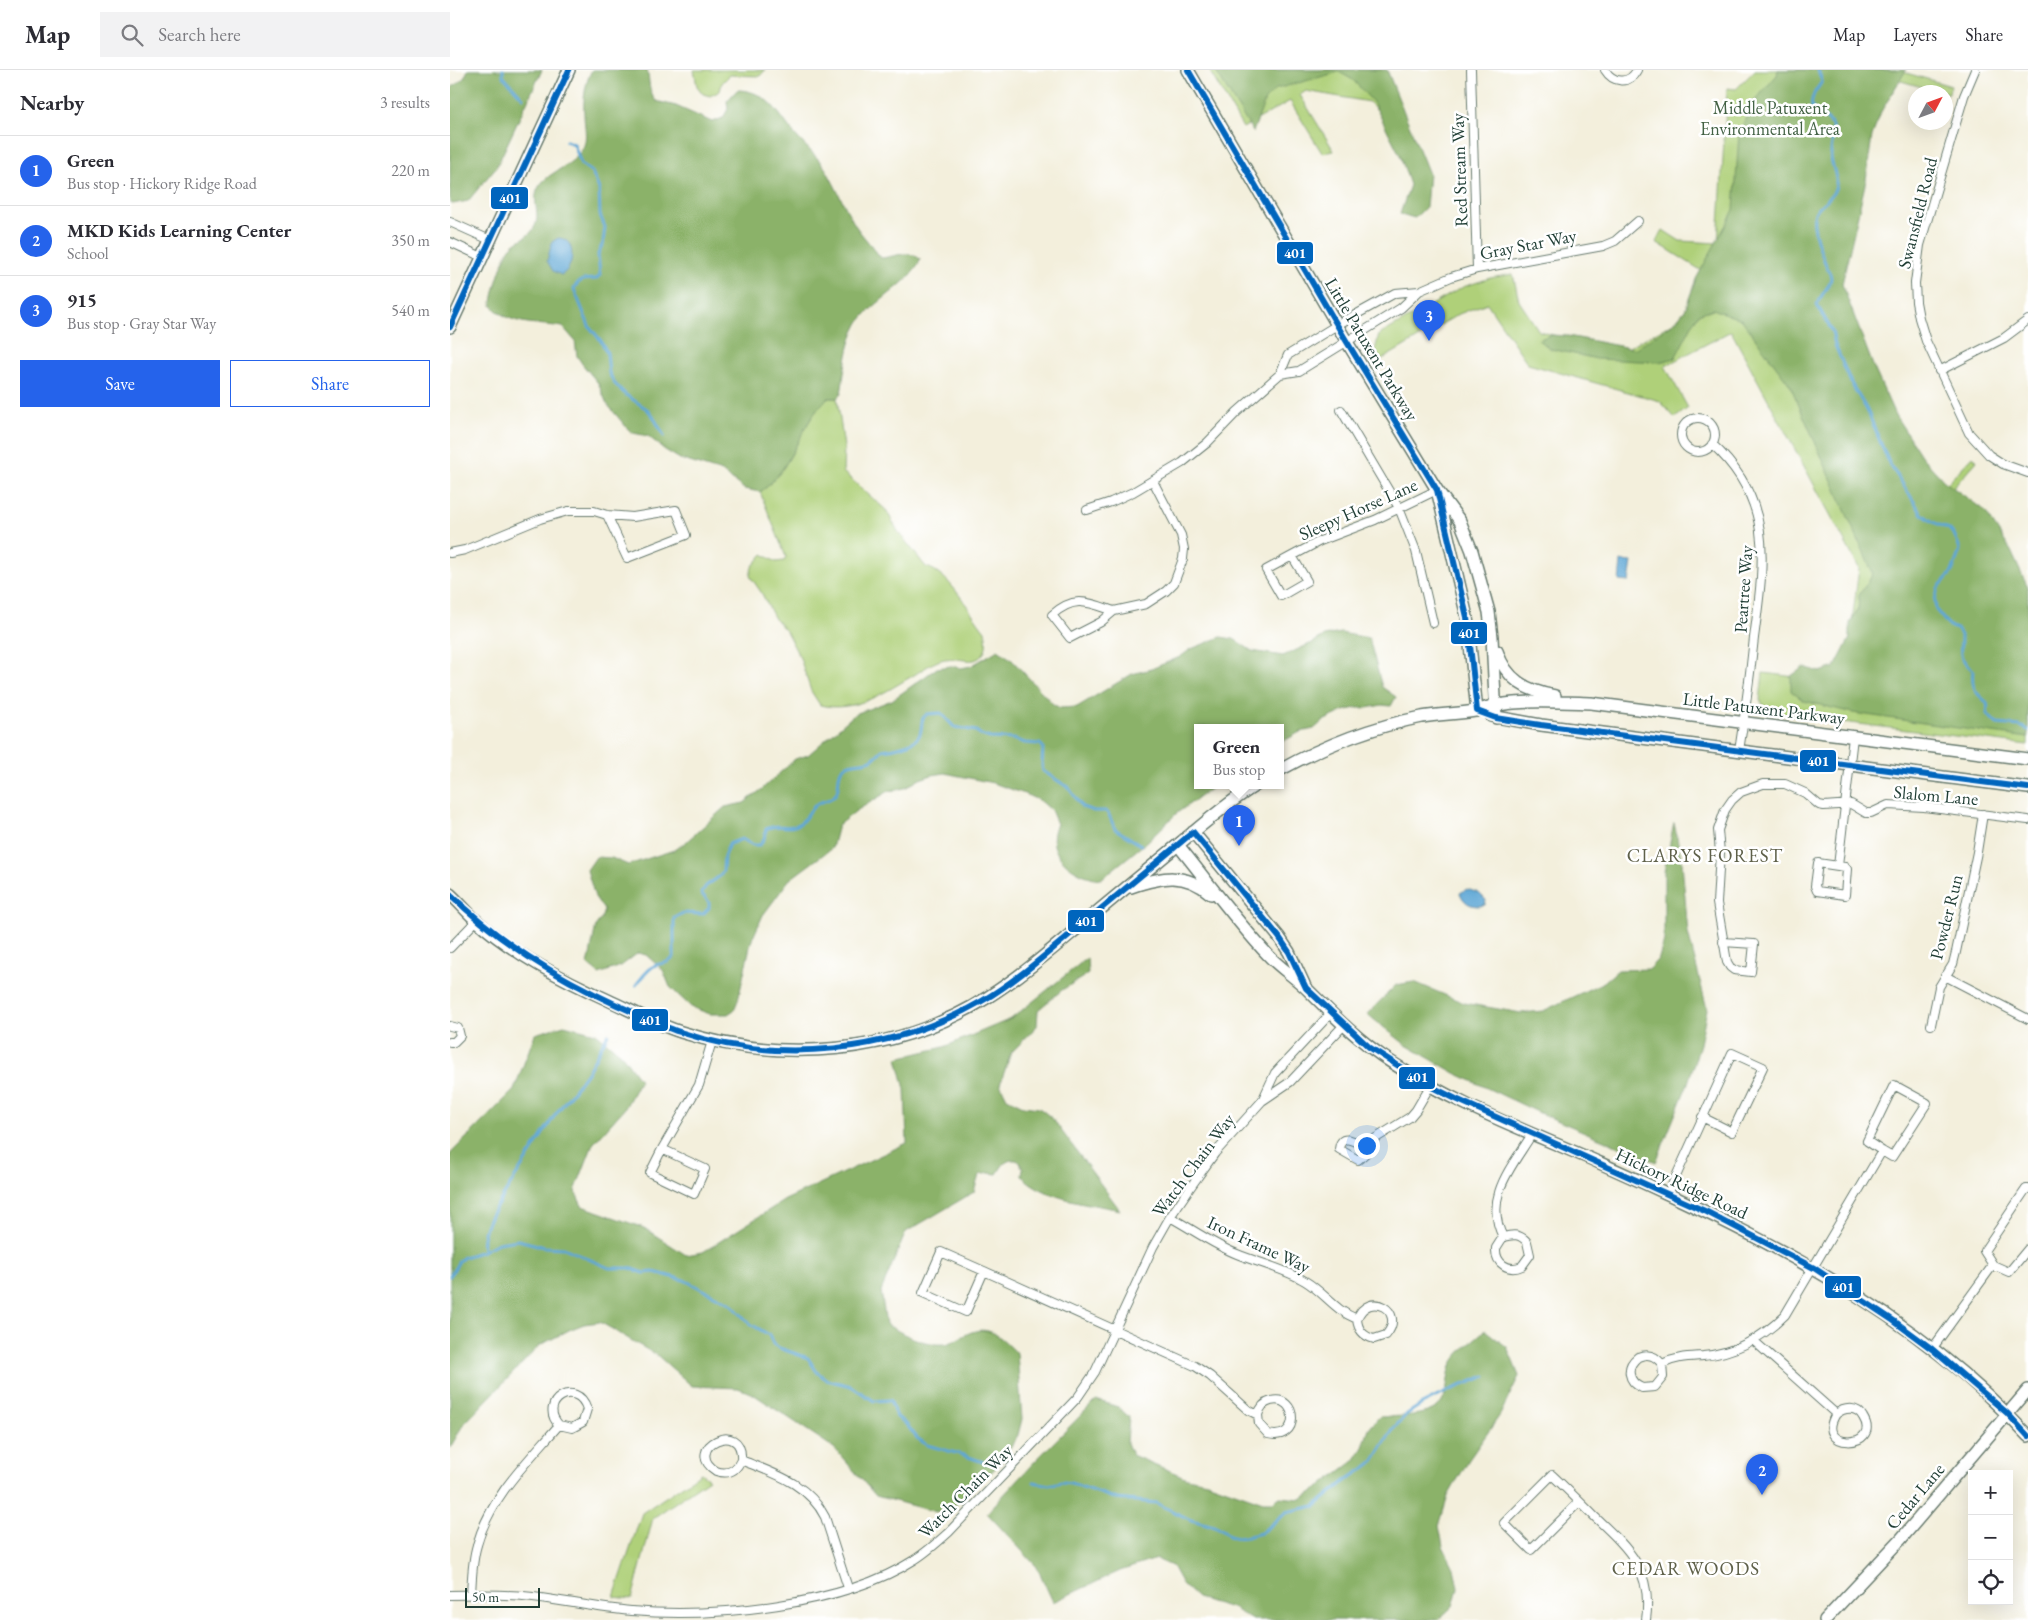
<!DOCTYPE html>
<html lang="en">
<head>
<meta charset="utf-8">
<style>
	body { margin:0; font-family:"EB Garamond",serif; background:#f2f2f3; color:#2b2b33 }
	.controls { position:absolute; right:15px; bottom:15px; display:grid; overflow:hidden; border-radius:0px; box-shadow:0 5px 20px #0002 }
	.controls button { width:45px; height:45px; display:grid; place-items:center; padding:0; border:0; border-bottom:1px solid #e1e1e2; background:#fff; color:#2b2b33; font:25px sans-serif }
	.compass { position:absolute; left:1458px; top:15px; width:45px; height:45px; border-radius:50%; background:#fff; box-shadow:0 5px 20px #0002; rotate:49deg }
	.scale { position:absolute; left:15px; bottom:12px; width:75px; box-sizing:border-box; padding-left:5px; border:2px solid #1f3d34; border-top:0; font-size:14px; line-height:18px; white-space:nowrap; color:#1f3d34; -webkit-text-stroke:4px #fff; paint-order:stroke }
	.you { position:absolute; left:916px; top:1075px; width:18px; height:18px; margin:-12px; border:4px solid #fff; border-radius:50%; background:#1a73e8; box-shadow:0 0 0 8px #1a73e833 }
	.badge { display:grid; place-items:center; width:32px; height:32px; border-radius:50%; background:#2563eb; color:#fff; font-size:16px; font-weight:700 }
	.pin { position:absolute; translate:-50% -41px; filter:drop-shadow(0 1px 2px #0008) }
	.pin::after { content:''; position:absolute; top:26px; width:18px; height:15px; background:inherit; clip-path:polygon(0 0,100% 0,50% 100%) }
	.popup { position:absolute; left:744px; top:654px; width:90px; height:65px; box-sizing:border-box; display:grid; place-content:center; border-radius:0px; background:#fff; filter:drop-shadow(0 1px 4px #0005); font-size:16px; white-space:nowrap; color:#7c7c81 }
	.popup b { font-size:19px; color:#2b2b33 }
	.popup::after { content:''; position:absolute; left:50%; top:100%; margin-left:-10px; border:10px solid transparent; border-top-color:#fff }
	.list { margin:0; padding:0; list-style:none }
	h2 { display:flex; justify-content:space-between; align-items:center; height:65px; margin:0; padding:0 20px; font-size:21px }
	h2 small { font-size:16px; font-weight:400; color:#7c7c81 }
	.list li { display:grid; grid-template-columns:32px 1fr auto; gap:15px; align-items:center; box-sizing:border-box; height:70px; padding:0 20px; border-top:1px solid #e1e1e2 }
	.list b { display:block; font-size:19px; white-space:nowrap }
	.list p { margin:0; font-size:16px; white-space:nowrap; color:#7c7c81 }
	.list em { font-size:16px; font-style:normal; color:#7c7c81 }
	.actions { display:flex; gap:10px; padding:15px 20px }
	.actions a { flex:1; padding:11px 0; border:1px solid #2563eb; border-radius:0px; text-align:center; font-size:18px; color:#2563eb }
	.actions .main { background:#2563eb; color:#fff }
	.icon { flex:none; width:28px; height:28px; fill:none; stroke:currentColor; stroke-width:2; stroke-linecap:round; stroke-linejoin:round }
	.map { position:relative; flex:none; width:1578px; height:1550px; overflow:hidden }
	header { display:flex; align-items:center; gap:30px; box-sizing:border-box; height:70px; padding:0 25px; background:#fff; border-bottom:1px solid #e1e1e2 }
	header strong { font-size:24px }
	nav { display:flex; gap:28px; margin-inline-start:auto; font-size:18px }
	.search { width:350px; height:45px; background:#f2f2f3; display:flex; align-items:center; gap:12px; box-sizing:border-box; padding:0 18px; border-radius:0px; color:#7c7c81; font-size:19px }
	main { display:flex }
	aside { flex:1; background:#fff }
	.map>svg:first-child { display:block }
	.green { fill:#afd079; stroke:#678656 }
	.forest { fill:#8bb269; stroke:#55784e }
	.water { fill:#5ea7d5; stroke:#3e7284 }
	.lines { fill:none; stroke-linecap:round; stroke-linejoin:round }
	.stream { stroke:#5ea7d5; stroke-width:3 }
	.street-casing { stroke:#697b6f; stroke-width:10 }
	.secondary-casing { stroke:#697b6f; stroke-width:14 }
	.street { stroke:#fff; stroke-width:8 }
	.secondary { stroke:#fff; stroke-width:11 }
	.bus-1-casing { stroke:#fff; stroke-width:10 }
	.bus-1 { stroke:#0065bd; stroke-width:6 }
	.labels { text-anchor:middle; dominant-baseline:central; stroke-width:5; stroke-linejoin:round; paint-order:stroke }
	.park-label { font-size:18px; fill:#436245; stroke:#fff }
	.street-label { font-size:18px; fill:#1f3d34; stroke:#fff }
	.neighbourhood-label { font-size:19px; letter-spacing:1px; fill:#5f614a; stroke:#fff }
	.line-badge { stroke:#fff; stroke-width:2 }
	.badge-label { font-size:14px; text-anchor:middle; font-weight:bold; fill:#fff }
</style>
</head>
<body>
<header>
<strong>Map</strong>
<div class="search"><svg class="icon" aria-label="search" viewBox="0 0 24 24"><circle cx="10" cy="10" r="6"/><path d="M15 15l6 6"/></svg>Search here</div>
<nav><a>Map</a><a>Layers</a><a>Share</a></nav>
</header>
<main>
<aside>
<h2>Nearby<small>3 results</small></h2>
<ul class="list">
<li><span class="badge">1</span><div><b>Green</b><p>Bus stop · Hickory Ridge Road</p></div><em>220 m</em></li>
<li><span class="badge">2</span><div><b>MKD Kids Learning Center</b><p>School</p></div><em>350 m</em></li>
<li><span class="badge">3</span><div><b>915</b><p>Bus stop · Gray Star Way</p></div><em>540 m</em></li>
</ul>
<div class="actions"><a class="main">Save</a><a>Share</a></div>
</aside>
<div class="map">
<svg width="1578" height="1550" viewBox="0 0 1578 1550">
	<rect width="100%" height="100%" fill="#fff"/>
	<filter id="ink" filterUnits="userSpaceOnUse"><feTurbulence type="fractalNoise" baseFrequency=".02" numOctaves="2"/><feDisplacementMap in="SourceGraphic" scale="10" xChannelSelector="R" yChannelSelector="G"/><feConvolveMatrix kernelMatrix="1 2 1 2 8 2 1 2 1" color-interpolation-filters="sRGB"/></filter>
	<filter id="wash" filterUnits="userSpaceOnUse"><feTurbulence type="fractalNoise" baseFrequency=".0096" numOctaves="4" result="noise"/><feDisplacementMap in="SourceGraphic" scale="20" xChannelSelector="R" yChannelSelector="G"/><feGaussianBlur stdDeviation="1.12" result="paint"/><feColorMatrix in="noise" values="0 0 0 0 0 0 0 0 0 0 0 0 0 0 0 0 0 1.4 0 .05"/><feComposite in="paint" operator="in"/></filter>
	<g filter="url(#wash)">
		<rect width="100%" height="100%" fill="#f3efdc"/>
		<!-- green -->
		<path class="green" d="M244,0H315L310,6L280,5L272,13L270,21L260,26L253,24L247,16Z
			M759,0H932L938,51L919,32L856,21L850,25L884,81L872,83L840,31L793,58Z
			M1305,0H1446L1501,16L1498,25L1496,22H1489L1434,6L1378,226L1487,424L1523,386L1527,391L1493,429L1578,552V675L1319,643L1310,630L1313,603L1394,613L1409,498L1281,261L1215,296L1238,338L1225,348L1210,331L1078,294L1037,233L1009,244L931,290L925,280L929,265L1013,217L1040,208L1063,204L1069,231L1089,261L1168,283L1258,234L1260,206L1206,172L1213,160L1230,171L1268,173L1277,18L1286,19Z
			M378,328H387L394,377L393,402L436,440L449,463L476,497C499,502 520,543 535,561C537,570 538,582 529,588C519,595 504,584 488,591C477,595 469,603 459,608C432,624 403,643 370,635L361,621L350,588L336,561L325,549L311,522L300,506L302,497L313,484L326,492L334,491L336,487L310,422C344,399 348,355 378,328Z
			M251,1403L259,1409L203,1448L182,1529L164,1527L192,1443Z"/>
		<!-- forest -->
		<path class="forest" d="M18,0H92L47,96L18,131L3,134L0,132V19L14,8Z
			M142,0H197C200,11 198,22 206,31L226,36L262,52L273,48L278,39L277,31L287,20C319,20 329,46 347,67C357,78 369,88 377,101C387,119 395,138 405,155C413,167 423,177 431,188C444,187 458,179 470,189C468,208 418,235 408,254C396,275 395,301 391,324L387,328H378C348,355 344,399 310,422L294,419L272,402L230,389L215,380L198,366L183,363L178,359L157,334L148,313L133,295L127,286L125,271L113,257C88,253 60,256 42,236C41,226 54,186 60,178C67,169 80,168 85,156C91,142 80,130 90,115C101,100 124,96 133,78C138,68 134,55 134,44C133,30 135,12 142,0Z
			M765,0H937L979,104L976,137L965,148L950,144L960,115L950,85L923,32L903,10L889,2L826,19L815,30L803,62Z
			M1328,0H1456L1432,40L1422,66L1416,110L1392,214L1424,298L1445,345L1472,387L1494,411L1535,441L1561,481L1578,518V668L1403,643L1354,631L1341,621V606L1354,597L1370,602L1385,597L1400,568V553L1408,540L1409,525L1423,504L1340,315L1292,250L1263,239L1248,244L1225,288L1210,292L1147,289L1101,279L1088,270L1100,265L1118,266L1185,279L1225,252L1235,240L1246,209L1284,140L1289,63L1302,34L1327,5Z
			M891,563L919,568L932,617L946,627L941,636L932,635L917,638H906L894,641L873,651L864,659L850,662L830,673V657H748V715H766L727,743L698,771L651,809C625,807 592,783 607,754L601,740L592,732L575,724L543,713L495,703L482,705L470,709L455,718L439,721L406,741L388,755L382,778L339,810L325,829L313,845L301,872L288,930L284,940L278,944H260L241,937L220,917L213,900L196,885L188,883L171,896L149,904L138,895L146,855L151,849L154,840L145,827L137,800L146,787L162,788L178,795L224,780L236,772L275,737L294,733L311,720L345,689L358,685L405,644L442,630L487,598L501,596L511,598L521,596L548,580L561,589L603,634L610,638L627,637L682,604L701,599L730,587L741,579L771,567L784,569L802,581L833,586L862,573L874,566Z
			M1224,753L1232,792L1238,863L1257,939L1250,974L1238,1013L1206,1092L1092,1044L1005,1003L956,975L917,944L946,915L964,912L1014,933L1071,943L1093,941L1154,912L1168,900L1199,899L1209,888L1214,870V802Z
			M637,888L638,904L612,920L588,940L587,956L561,983L550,1014L557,1028L573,1036L589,1038L602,1048L670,1140C638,1133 596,1130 572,1106L573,1098L567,1090C555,1089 553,1095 547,1104L539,1103L529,1105L524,1122L456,1162L431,1221L436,1254C452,1264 476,1276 495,1274C502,1273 510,1267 517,1264C540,1253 551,1268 567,1283L572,1349L568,1365L550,1394L503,1437L486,1442L426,1426L384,1378L303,1324L288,1318L242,1316L208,1286L150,1252L134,1254L119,1260L89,1276L13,1355L0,1378V1084L64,1020L85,964L114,955L146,963L172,985L190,1010L175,1038L143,1074L125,1121L132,1136L194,1158L236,1185L253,1182L335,1130L457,1073L455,1019L447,988L494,977L561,949Z
			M1035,1260L1057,1277L1069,1306L1050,1345L1018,1391L998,1426L989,1456L993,1476L1004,1498L1008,1518L1003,1536L988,1550H803L782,1538L747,1528L732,1514L722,1496L706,1489L670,1501L603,1532L587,1497L537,1443L587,1389L646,1330L668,1337L679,1347L677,1373L682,1385L737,1408L757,1412L813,1432H823L830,1427L851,1429L864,1421L904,1391L913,1377L919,1359L929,1347C945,1346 985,1348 993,1330C998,1320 997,1307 1001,1296C1005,1284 1025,1269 1035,1260Z"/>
		<!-- water -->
		<path class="water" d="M108,168C127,168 125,199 111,205L103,201L97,191L102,172Z
			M1171,491L1182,492L1179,512L1169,511Z
			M1017,819L1029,823L1036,830L1035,835C1023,838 1014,834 1010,823Z"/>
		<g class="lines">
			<!-- stream -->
			<path class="stream" d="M53,0V6L73,28
				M1368,0L1372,11C1370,16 1366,19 1364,24C1354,46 1377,42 1382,56C1385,66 1380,77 1381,87C1382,100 1391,110 1383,123C1378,132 1366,135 1364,146C1362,162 1372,184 1377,198C1379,202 1381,204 1381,208C1380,217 1370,225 1367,235L1382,261L1385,275L1401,313L1417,340L1439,393L1472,444L1483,452L1499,459L1505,466L1510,480L1502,502L1488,518L1485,530L1486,540L1495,551L1501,557L1507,559L1511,565C1511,585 1507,586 1523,600C1522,608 1522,617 1528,624C1536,633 1539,630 1537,644L1547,654L1570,656L1578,660
				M116,71L124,74L131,94L142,102L149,119L150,145L155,157L153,173L148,184L150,205L146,209C135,210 129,208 124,219L139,256L151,271L157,283L159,303L165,314L176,325L197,339L203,346L214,366
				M186,915C191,909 198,898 206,895C214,892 218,894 224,887V848L233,843L253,844L259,838V832L251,823L256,816L270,806L273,801L274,786L279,774L292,769L303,775H310L314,769L316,759C328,752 339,761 349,754C357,749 359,739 367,734C373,730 381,731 385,725C391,718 386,707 392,699C400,690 411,694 421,690C425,688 429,683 432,680C442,679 466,675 470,664C472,659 471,653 473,648L477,644L491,643L504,657L526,661L531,665L540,668L563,669L575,673L590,674L593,677L592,695L593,701L619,718L632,737L644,741H656L659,745L665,759L691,775
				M33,1181C31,1168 35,1157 41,1145L105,1045L137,1003L158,964
				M0,1206L9,1191L14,1187L33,1181L48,1173L68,1170L95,1177L114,1178L159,1198H180L194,1203L204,1202L234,1210L280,1233L299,1253L319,1265L323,1274L329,1278L358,1288L367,1302L377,1310L401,1316L424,1331L440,1330L447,1347L457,1355L467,1368L477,1375L513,1385L536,1393
				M584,1412L599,1415L612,1412L621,1413L667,1429L706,1433L741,1450L764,1456L773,1460L779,1466L787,1468L796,1467L811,1463L836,1442L865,1436L898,1409L915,1398L923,1392L943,1359L957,1344L972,1334L1000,1320L1036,1306"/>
		</g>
	</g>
	<g filter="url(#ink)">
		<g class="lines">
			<!-- street casing -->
			<g class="street-casing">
				<path id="street" d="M1021,0L1027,199
					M1155,0C1163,13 1179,15 1187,0
					M1525,0L1514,26L1470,175L1465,213L1466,232L1469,248L1476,271L1519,363L1539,385L1553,394L1578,403
					M0,152L40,170
					M0,172L32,187
					M1489,301L1554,268L1578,250
					M830,304L849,301L951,238L969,221
					M891,340L949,438L966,481L983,553
					M1231 365a17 17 0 1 1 34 0a17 17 0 1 1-34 0Z
					M1262,374C1325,431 1314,492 1304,568C1300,606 1295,643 1289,681
					M637,440L661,432L683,422L732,393L757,373L787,342L830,304L838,285L887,255L945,223L969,221L1001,207L1027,199L1153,176L1165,171L1188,151
					M0,483L15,480L90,449L118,441H144L157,445L183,447L226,440L236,465L177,488L157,445
					M842,486L816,500L831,526L857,511L842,486L870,471L925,450L987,420
					M664,541C637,532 625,525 602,545L620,568L651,552L664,541L696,534L716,521L724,513L733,489L734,479L731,465L703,411
					M1388,796L1395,797L1397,799L1395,825L1367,821L1365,816L1368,793L1388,796L1403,667
					M1273,872L1304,874L1301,902L1284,900L1280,897L1277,892L1267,833L1270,783L1268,760L1275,740L1282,730L1291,722L1313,714H1335L1355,723L1369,735L1374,736L1401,734L1416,743H1421L1438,735L1474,737L1578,750
					M0,878L26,851
					M1495,906L1578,949
					M1481,955L1489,917L1503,894L1506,882L1527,782L1533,744
					M0,956L8,958L10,966L4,972H0
					M812,1031L825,1003L881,943
					M913,1076L915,1084L908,1090L889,1079C891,1063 904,1071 913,1076L960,1047L966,1040L980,1016
					M212,1079L200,1103L244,1124L255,1099L212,1079L249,1015L262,971
					M1578,1119H1576L1534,1181L1543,1195L1559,1202L1578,1179
					M1218,1124L1282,983L1313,997L1282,1062L1252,1047
					M720,1147C742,1159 764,1175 787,1184C809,1193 835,1199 855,1211C875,1223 884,1240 907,1249C918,1219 957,1241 936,1265L924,1269C913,1266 908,1260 907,1249
					M1053,1167L1046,1178C1045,1194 1059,1202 1072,1196L1080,1185L1077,1172C1070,1164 1064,1164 1053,1167C1033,1127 1062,1097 1082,1064
					M534,1201L491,1182L473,1223L516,1242L534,1201L745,1296L760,1306L798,1340L808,1345L809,1354L818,1364C851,1372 848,1324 821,1331C813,1333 810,1338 808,1345
					M1304,1271L1386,1344C1363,1381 1433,1379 1413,1347C1407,1336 1395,1337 1386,1344
					M1482,1279L1543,1195
					M1212,1294C1205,1285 1198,1283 1188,1287C1175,1297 1178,1312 1192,1318L1205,1317L1213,1307L1212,1294C1226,1287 1238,1287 1253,1286C1286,1283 1312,1268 1335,1245L1432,1081L1442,1087L1477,1033L1444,1015L1417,1071L1432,1081
					M291,1390C294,1347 231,1378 266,1401C278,1405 286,1401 291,1390C323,1403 358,1413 375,1447L398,1518
					M1129,1432L1081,1480L1054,1453L1102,1405C1117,1419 1132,1434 1146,1448C1179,1479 1203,1501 1196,1550
					M0,1525C28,1524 56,1524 83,1527C116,1531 148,1538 181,1541C263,1548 393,1536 464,1490C477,1482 488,1472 499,1462L628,1327L645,1302L703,1177L720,1147L742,1115L765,1083L812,1031L840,1012L894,955
					M21,1525C22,1508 22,1491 27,1475C40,1427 78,1391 109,1355L122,1358L133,1352L137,1339C127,1307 87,1332 109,1355"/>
			</g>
			<!-- secondary casing -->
			<g class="secondary-casing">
				<path id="secondary" d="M738,0L897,272L987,420L1010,451L1022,481L1039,542L1042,567L1046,648
					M0,257L119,0
					M988,424L1017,547L1027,641
					M1047,581C1056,610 1077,621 1105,626
					M1041,646L1091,655L1578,718
					M830,700C875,675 922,657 972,647C989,644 1007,644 1025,641C1032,640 1039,636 1047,635C1078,630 1110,632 1141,633L1578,689
					M743,762L829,867L839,882L854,914
					M728,775C758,812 786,851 818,885C830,898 845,907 858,920C884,946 910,972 941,992C1005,1035 1080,1062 1150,1093C1304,1162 1462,1239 1578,1366
					M681,817C712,807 734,801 761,824
					M0,824C9,832 17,842 26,850C65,885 112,909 158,930C182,941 206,954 231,962C331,994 448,985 538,927C571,906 600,881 630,856C665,827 700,798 735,769C758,750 780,731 806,715
					M1375,1550L1451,1469L1578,1320"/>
			</g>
			<!-- street -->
			<use href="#street" class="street"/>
			<!-- secondary -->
			<use href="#secondary" class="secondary"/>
			<!-- bus-1 casing -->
			<g class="bus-1-casing">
				<path id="bus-1" d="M738,0L897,272L987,420L1017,547L1027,641L1046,648L1091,655L1578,718
					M0,257L119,0
					M0,824C49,872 104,906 167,935C188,944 208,955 230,962C328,995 442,983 532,931C566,911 595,885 624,861C664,828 704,795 743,762L829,867L839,882L856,918L919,977L980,1016L1006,1029L1257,1142L1364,1198L1444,1251L1482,1279L1557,1343L1578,1366"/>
			</g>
			<!-- bus-1 -->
			<use href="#bus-1" class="bus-1"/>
		</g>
	</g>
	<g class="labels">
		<!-- park labels -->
		<g class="park-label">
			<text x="1320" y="37">Middle Patuxent<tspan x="1320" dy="21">Environmental Area</tspan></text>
		</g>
		<!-- street labels -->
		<g class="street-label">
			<text transform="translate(1009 100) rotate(-92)">Red Stream Way</text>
			<text transform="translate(1467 143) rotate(-76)">Swansfield Road</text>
			<text transform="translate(1078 174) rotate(-11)">Gray Star Way</text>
			<text transform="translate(922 279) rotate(59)">Little Patuxent Parkway</text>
			<text transform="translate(908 439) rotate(-24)">Sleepy Horse Lane</text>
			<text transform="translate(1293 519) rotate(-86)">Peartree Way</text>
			<text transform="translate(1314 638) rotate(7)">Little Patuxent Parkway</text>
			<text transform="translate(1486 725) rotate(5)">Slalom Lane</text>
			<text transform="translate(1496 847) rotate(-76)">Powder Run</text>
			<text transform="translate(743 1095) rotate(-53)">Watch Chain Way</text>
			<text transform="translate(1232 1113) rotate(25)">Hickory Ridge Road</text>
			<text transform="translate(809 1174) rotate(25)">Iron Frame Way</text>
			<text transform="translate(515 1421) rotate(-45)">Watch Chain Way</text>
			<text transform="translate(1465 1426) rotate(-50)">Cedar Lane</text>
		</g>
		<!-- neighbourhood labels -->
		<g class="neighbourhood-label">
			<text x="1255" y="785">CLARYS FOREST</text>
			<text x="1236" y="1498">CEDAR WOODS</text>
		</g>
	</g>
	<g class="line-badge">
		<rect x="40" y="116" width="39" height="24" rx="5" fill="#0065bd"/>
		<rect x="826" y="171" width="38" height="24" rx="5" fill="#0065bd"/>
		<rect x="1000" y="551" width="38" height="24" rx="5" fill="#0065bd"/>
		<rect x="1349" y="679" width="38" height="24" rx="5" fill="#0065bd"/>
		<rect x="617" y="839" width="38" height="24" rx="5" fill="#0065bd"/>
		<rect x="181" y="938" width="38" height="24" rx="5" fill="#0065bd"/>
		<rect x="948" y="996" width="38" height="24" rx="5" fill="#0065bd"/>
		<rect x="1374" y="1205" width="38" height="24" rx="5" fill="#0065bd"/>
	</g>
	<g class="badge-label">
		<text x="60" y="133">401</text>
		<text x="845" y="188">401</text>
		<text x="1019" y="568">401</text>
		<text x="1368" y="696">401</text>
		<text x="636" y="856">401</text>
		<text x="200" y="955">401</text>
		<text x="967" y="1012">401</text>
		<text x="1393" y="1222">401</text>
	</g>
</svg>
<div class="controls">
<button>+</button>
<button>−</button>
<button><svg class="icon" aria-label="locate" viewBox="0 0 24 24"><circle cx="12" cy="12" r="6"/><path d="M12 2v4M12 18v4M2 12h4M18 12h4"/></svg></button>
</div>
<svg class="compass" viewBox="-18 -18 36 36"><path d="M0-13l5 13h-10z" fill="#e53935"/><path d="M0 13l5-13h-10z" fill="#7c7c81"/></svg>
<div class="scale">50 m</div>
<div class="you"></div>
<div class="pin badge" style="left:789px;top:776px">1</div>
<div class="popup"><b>Green</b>Bus stop</div>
<div class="pin badge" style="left:1312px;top:1425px">2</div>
<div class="pin badge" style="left:979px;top:271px">3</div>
</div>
</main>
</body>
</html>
